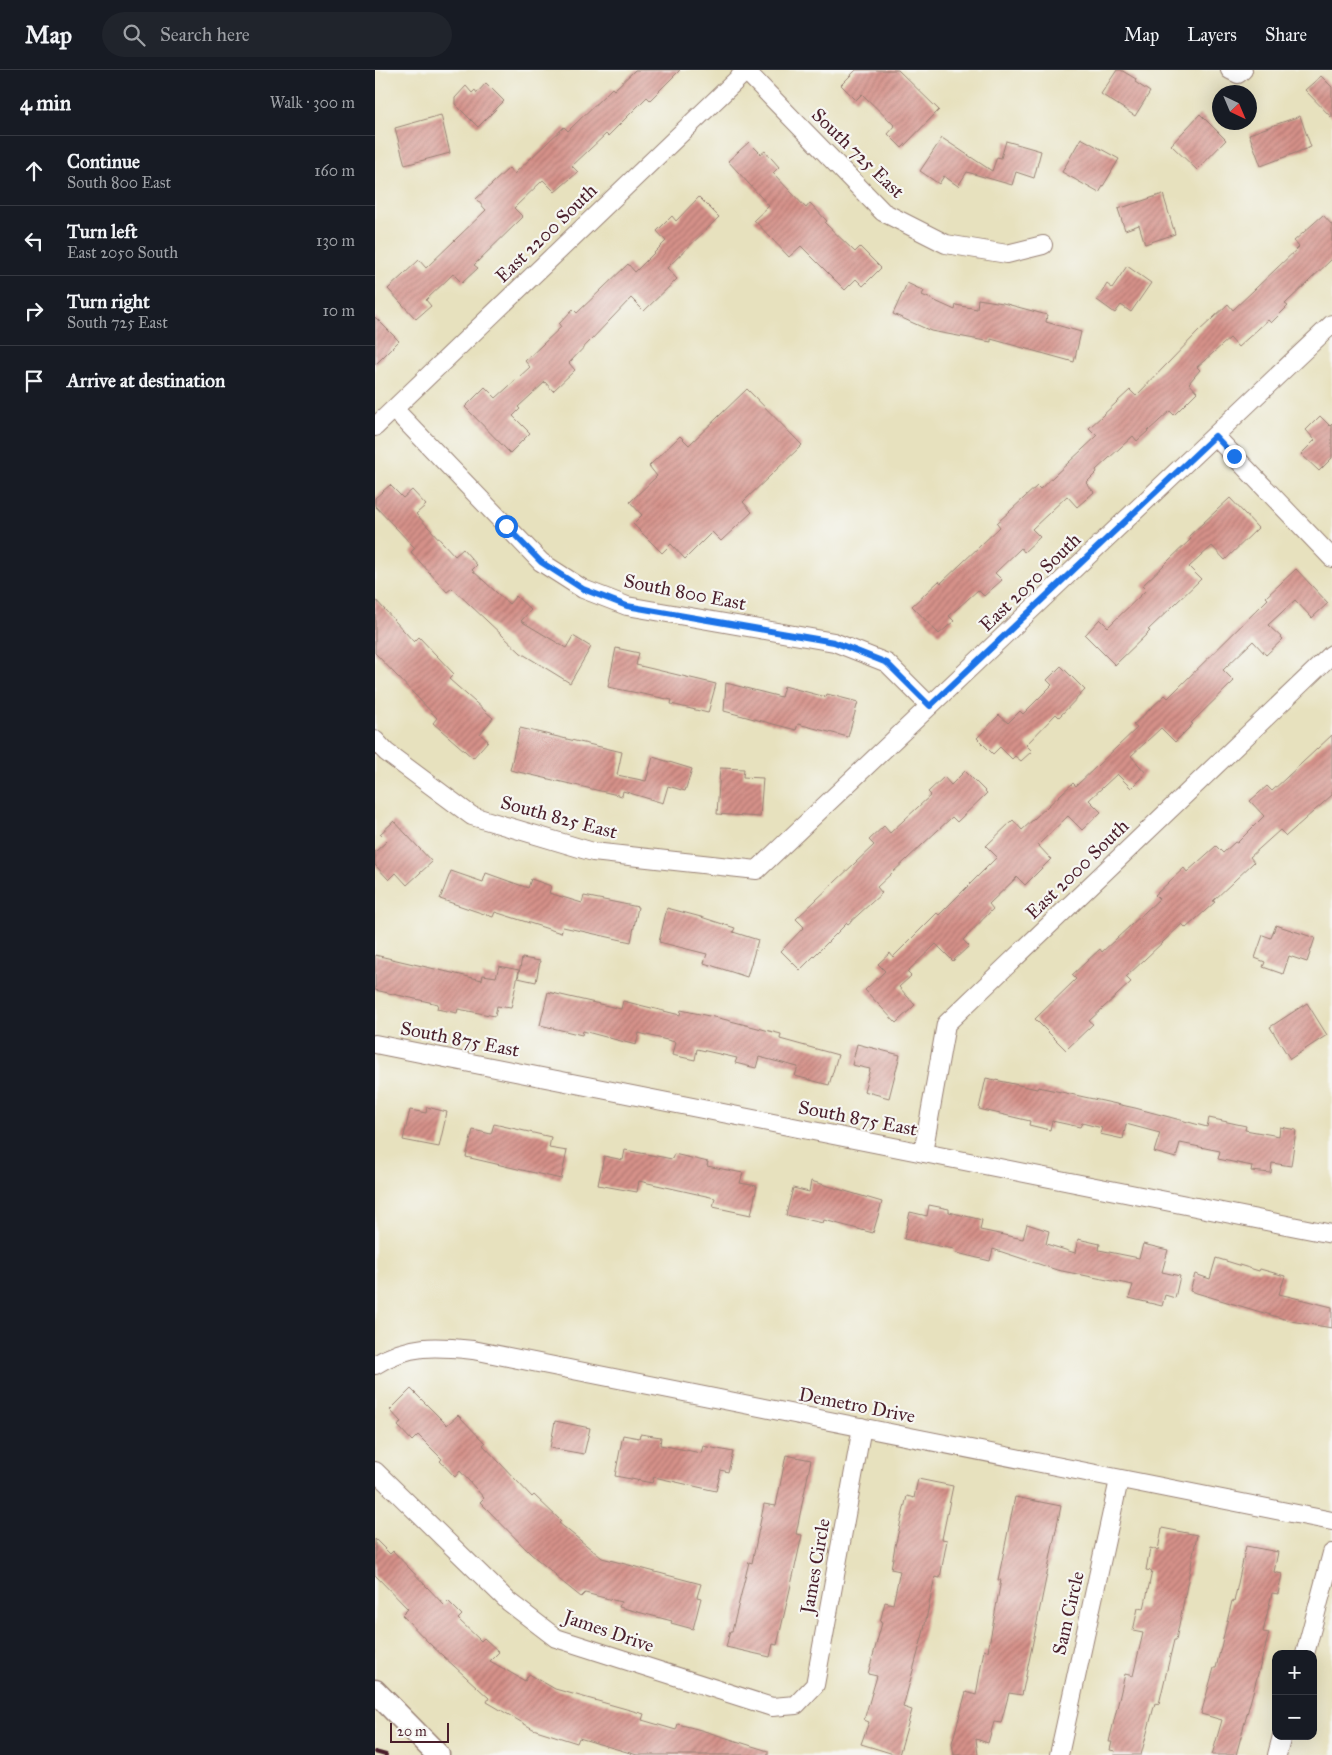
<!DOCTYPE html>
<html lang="en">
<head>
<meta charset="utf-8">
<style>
	body { margin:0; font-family:"IM FELL Great Primer",serif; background:#20242c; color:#f1f3f6 }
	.controls { position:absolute; right:15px; bottom:15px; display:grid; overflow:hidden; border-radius:10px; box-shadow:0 5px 20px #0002 }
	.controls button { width:45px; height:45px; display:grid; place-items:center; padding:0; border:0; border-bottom:1px solid #363941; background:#171b24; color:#f1f3f6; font:25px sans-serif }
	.compass { position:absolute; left:837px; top:15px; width:45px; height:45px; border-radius:50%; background:#171b24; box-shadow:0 5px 20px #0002; rotate:136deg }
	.scale { position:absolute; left:15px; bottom:12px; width:59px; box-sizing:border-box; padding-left:5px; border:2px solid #4a1f2b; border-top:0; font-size:14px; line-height:18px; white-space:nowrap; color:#4a1f2b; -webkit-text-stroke:4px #f6f6f2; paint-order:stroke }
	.stop { position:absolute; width:15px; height:15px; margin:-11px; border:4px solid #1a73e8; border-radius:50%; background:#fff }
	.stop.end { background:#1a73e8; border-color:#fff; box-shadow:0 1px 5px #0008 }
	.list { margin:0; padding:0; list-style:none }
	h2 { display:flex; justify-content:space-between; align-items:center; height:65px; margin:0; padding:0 20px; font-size:21px }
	h2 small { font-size:16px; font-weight:400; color:#9ea1a6 }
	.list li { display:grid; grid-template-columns:32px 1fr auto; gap:15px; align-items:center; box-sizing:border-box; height:70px; padding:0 20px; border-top:1px solid #363941 }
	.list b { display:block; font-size:19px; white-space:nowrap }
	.list p { margin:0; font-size:16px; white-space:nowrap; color:#9ea1a6 }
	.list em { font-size:16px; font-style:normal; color:#9ea1a6 }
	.icon { flex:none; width:28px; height:28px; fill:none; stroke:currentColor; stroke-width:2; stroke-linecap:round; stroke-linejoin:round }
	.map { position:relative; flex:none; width:957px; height:1685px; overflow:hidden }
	header { display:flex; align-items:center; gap:30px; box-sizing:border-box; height:70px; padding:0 25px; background:#171b24; border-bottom:1px solid #363941 }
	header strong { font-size:24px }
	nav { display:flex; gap:28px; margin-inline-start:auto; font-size:18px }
	.search { width:350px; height:45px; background:#20242c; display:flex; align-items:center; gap:12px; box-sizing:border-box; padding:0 18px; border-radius:28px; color:#9ea1a6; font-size:19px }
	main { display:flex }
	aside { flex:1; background:#171b24 }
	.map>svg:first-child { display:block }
	.building { fill:url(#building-hatch) }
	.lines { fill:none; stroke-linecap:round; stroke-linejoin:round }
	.minor-casing { stroke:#988074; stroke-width:20 }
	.tertiary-casing { stroke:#988074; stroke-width:25 }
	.minor { stroke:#fff; stroke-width:18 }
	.tertiary { stroke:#fff; stroke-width:22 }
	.rail { stroke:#4a1f2b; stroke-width:4 }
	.route { stroke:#1a73e8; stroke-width:6 }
	.labels { text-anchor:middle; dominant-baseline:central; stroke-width:4.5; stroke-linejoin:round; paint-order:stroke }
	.street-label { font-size:19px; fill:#4a1f2b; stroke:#f6f6f2 }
</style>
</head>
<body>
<header>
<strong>Map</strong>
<div class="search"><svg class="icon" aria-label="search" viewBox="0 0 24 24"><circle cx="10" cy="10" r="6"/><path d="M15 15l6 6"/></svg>Search here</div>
<nav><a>Map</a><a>Layers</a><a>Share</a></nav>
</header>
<main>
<aside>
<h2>4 min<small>Walk · 300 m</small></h2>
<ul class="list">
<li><svg class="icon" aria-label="ahead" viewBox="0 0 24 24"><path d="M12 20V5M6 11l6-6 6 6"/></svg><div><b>Continue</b><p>South 800 East</p></div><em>160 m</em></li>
<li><svg class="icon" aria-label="left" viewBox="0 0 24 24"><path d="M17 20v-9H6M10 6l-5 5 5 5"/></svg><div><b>Turn left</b><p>East 2050 South</p></div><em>130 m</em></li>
<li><svg class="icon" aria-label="right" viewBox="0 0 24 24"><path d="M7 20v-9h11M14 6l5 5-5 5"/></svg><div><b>Turn right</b><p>South 725 East</p></div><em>10 m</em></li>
<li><svg class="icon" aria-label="arrive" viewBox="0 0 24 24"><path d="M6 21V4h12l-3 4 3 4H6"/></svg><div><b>Arrive at destination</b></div></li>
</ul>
</aside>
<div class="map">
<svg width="957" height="1685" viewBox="0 0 957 1685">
	<defs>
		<pattern id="building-hatch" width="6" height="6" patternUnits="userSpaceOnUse" patternTransform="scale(1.25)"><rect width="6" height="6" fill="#d59189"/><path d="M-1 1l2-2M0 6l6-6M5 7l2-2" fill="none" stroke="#af7670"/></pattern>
	</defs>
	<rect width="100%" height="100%" fill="#f6f6f2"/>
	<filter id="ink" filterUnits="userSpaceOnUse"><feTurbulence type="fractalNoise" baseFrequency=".02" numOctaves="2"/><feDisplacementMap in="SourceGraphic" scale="10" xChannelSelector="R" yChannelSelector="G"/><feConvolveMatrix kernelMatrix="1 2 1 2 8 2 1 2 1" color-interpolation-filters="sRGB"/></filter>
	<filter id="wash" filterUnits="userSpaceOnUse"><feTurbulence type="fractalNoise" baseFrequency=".0096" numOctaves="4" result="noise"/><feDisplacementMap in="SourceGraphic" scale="20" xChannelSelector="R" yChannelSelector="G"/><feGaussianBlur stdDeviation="1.12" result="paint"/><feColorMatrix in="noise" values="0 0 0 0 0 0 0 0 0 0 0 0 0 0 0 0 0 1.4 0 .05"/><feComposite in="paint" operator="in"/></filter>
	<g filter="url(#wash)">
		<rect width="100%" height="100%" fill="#e7e1be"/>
		<g id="blocks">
			<!-- building -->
			<path class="building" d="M260,0H305L275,30L272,27L233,66L231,64L197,96L203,102L180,122L168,110L139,138L148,147L99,195L103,198L87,213L78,204L51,230L56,236L41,249L13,219L44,190L51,198L111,140L101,129L134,98L139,104L189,57L193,61L237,18L239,20Z
				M481,0H523L564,40L527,78L513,64L520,56L487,24L481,30L466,15Z
				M742,0H746L761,9L760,12L775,22L760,46L726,24Z
				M946,6L957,17V48L930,20Z
				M111,13L129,31L103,57L80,34V28L91,16L97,23L100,20L102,23Z
				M825,44L851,70L822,100L796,75Z
				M66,45L75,83L30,95L20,58Z
				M925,46L936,77L886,96L874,64Z
				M567,68L617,101L622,87L626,88L631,71L666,81L659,108L641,102L637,115L592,102L583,116L569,106L564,114L545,101Z
				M706,68L744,89L724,123L687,102Z
				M374,72L386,84L390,81L404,97L398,103L431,138L435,133L452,151L450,153L480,182L485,177L506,198L488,216L481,209L470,220L426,176L414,187L379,150L394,136L353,91Z
				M788,124L800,164L770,174L764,155L750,160L743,139Z
				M324,127L344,147L292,198L302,209L269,241L256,228L194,293L200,300L178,321L170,312L143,337L145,339L138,346L155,363L135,383L90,337L110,317L121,328L155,297L150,291L186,257L184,254L198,239L202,243L253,194L260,202L291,171L282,161L297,146L301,151Z
				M948,145L957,155V189L910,234L913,236L896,253L893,250L863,277L855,268L822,297L825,300L814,313L822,322L799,345L795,341L762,371L758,366L721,400L722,402L711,413L719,422L702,437L692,426L657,459L665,467L649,482L646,478L620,503L627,510L609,526L603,520L574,546L579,551L564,564L537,536L564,511L566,513L625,457L622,453L662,416L665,419L722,366L714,358L755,320L761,326L823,262L853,234L858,240L924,177L919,171Z
				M752,196L776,213L756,242L746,235L740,243L722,230L732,214L737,218Z
				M532,213L549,221L547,225L580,240L581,235L602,239L603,229L628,233L672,245L671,252L706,262L699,292L616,269V272L556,261L518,244Z
				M0,247L24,271L0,295Z
				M372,319L427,375L368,432L377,442L346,471L337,462L310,489L296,474L287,483L258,454L267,445L255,432L282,406L274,396L305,366L314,375Z
				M945,346L955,356L957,354V388L944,401L926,384L940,370L931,360Z
				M15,415L28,428L37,420L51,435L41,444L80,486L88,479L102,495L97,500L134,534L141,526L156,540L146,551L191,578L198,566L216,577L195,613L146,583L77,518L72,522L36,482L40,478L0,436V428Z
				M855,428L883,458L850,490L837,476L814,497L826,509L773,560L775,561L740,595L710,565L725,549L733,557L771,520L767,516L816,469L814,466Z
				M921,499L953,533L937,548L920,530L893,555L908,569L891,585L878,571L848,600L859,611L816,653L818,654L800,672L786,658L756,686L771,703L756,718L742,704L714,730L726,742L707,760L693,746L663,775L676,789L650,815L642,807L614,834L618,839L588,870L594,876L578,891L561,874L532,902L536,906L524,917L540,935L521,953L490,920L510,901L503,894L515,883L518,887L562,843L564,845L622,787L611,776L638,750L647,760L698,713L701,716L762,658L758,655L790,625L793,628L893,529L891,527Z
				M0,529L39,572L44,567L79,604L74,609L118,648L105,664L113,671L98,688L58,653L62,648L0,583Z
				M241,578L264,583L261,595L341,614L333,643L296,634L297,630L233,617Z
				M686,596L710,620L684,647L681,644L651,675L657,681L646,691L640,686L637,689L625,677L618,684L602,668L624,645L633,653L645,641L648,644L677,615L672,610Z
				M351,613L406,627L409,616L451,627L452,624L483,632L473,667L423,654L421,660L349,641Z
				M145,658L247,682L242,705L271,711L278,687L317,699L310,721L293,716L288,733L248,721L247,726L135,700Z
				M957,665V725L911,766L905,760L875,787L879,792L838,831L840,832L811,858L807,854L751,907L756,912L714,951L718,954L691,980L660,949L701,909L697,905L725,879L727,882L784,829L780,825L809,798L812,802L841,776L848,783L860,772L862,773L889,746L875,731L892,716L897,721Z
				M345,698L369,699L368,707L388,708L385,747L342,744Z
				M590,701L612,723L582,752L577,747L502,817L507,823L473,854L472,853L425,900L406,881L429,857L421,849L499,775L494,770L509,756L515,763L556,725L553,722L569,707L576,715Z
				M19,751L57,792L32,815L21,803L14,810L0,795V782L12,771L5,764Z
				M76,801L108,812L111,803L153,818L156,809L176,816L174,823L207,833L209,826L263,837L256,872L188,857L186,863L120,842L118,847L65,829Z
				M292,838L326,847L360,858L358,862L383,870L372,907L329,893L332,884L284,872Z
				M901,855L940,868L932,892L914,886L908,904L888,897L890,892L880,888L888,865L896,868Z
				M0,885L107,910L108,905L121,907L124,896L144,900L136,938L122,936L120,946L83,939L82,943L62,939L63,934L0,920Z
				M147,888L165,891L161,912L143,908Z
				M173,922L246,939L248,931L305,945L306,940L348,949L406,964L405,969L463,985L454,1015L420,1006L423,997L384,987L381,998L360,993L362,988L322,979L320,990L297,985L300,972L264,963L261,975L208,961L207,965L165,955Z
				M932,933L952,965L915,989L895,957Z
				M482,974L525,985L514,1028L489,1021L495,999L477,995Z
				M611,1008L662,1019L663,1017L760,1038L832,1057L834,1048L871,1056L870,1060L904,1066L905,1057L921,1060L916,1096L897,1093L896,1103L876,1101L877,1096L843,1089L845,1081L805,1073L801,1088L779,1082L785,1063L751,1054L748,1069L725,1064L727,1058L707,1053L705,1057L677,1051L675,1060L654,1055L655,1051L604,1039Z
				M52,1037L72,1042L64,1077L28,1070L35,1040L51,1043Z
				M119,1054L176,1067L174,1078L192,1081L186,1109L91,1087L98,1060L116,1064Z
				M250,1080L297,1089L299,1084L333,1092L332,1096L368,1103L365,1113L382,1116L376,1145L338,1137L340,1128L264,1111L262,1122L223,1115L229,1086L248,1090Z
				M436,1111L507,1132L498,1163L449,1150L448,1153L411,1145L418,1118L434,1122Z
				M554,1135L574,1139V1142L607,1150L605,1160L648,1169L652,1154L674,1161L671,1174L700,1183L703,1169L725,1174L724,1180L764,1188L768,1174L793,1180L787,1202L805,1206L800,1228L790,1225L787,1236L754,1228L758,1215L682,1200L618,1179L615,1191L578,1182L579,1179L529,1169L535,1142L552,1146Z
				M841,1188L884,1201L885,1199L910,1206L904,1224L957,1237V1258L916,1251L815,1221L820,1204L835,1209Z
				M36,1319L72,1355L83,1345L110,1373L108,1375L157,1427L159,1425L186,1451L184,1453L227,1488L326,1514L322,1527L326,1528L318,1559L296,1553L297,1551L244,1537L246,1532L210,1523L206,1527L180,1506L181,1505L156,1484L105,1432L109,1428L85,1401L80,1407L65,1391L67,1389L43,1365L37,1371L23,1356L26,1352L15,1340Z
				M180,1351L215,1358L209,1384L175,1378Z
				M265,1364L286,1367L285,1375L326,1383L328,1376L358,1382L353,1402L346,1400L341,1421L279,1407L277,1413L240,1406L248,1365L264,1368Z
				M411,1385L436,1390L421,1464L427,1465L419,1502L402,1575L398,1574L395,1587L351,1577L355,1561H357L374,1492L377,1493L389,1434L401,1436Z
				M543,1409L578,1416L567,1469L572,1470L565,1508L560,1507L548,1564L528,1637L537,1640L524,1685H522L486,1674L494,1652L489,1650L502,1606L493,1604L507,1553L505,1552L510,1532L518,1534L525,1501L516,1499L520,1476L532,1426L539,1428Z
				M640,1427L686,1436L647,1625L634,1623L626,1653L619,1652L613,1673L601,1669L603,1685H579L577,1673L591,1622L601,1625L609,1580L613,1581L626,1510H623Z
				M787,1458L822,1465L801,1570H799L784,1634L780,1633L766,1685H739L740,1681L735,1680L737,1672H734L750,1604L758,1606L768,1563L758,1561L763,1538L769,1539L777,1501L771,1500L775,1478L783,1480Z
				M0,1469L15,1484L18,1481L69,1535L73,1531L87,1545L83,1549L106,1571L109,1568L124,1582L115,1591L150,1611L154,1604L180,1619L269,1644L267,1650L301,1660L303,1654L326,1660L393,1681V1685H262L204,1668L202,1673L158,1659L112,1632L114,1628L56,1575L27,1545L33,1539L0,1505Z
				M871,1476L903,1482L899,1502L907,1504L903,1524L897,1523L888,1562L894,1563L861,1685H837L847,1650L826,1644L839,1598H841L857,1531L859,1532Z"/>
		</g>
	</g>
	<g filter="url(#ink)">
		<use href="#blocks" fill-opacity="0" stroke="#988074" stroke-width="1"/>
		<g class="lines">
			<!-- minor casing -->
			<g class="minor-casing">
				<path id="minor" d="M855,0L863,4L868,0
					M371,1L508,142L571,174L632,184L668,175
					M19,339L166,492L208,519L252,536L459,572L512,593L555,636
					M0,357L372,0
					M840,366L957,488
					M0,670L11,682L97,746L218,782L382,800L957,254
					M0,974L957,1164
					M548,1083L571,954L957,584
					M0,1295C34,1274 60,1276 98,1280L957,1451
					M0,1401L134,1532L181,1568L397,1637L421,1635L440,1615L487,1357
					M930,1584L957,1483
					M684,1685L744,1410
					M902,1685L907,1666"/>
			</g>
			<!-- tertiary casing -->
			<g class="tertiary-casing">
				<path id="tertiary" d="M0,1621L63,1685"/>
			</g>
			<!-- minor -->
			<use href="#minor" class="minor"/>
			<!-- tertiary -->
			<use href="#tertiary" class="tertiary"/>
			<!-- rail -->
			<path class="rail" d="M0,1682L11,1685"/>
		</g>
	</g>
	<g class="lines" filter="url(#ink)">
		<!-- route -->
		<path class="route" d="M131,456L166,492L208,519L252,536L459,572L512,593L555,636L840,366L859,386"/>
	</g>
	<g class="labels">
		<!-- street labels -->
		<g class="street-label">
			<text transform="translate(483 83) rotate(44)">South 725 East</text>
			<text transform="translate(171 163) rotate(-44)">East 2200 South</text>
			<text transform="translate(655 512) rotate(-44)">East 2050 South</text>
			<text transform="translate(310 522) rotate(11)">South 800 East</text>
			<text transform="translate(184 747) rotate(15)">South 825 East</text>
			<text transform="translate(702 799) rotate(-44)">East 2000 South</text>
			<text transform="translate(85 969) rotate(11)">South 875 East</text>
			<text transform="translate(483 1048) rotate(11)">South 875 East</text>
			<text transform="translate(482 1335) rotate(11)">Demetro Drive</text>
			<text transform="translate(440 1496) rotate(-80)">James Circle</text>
			<text transform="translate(693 1543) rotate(-77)">Sam Circle</text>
			<text transform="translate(234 1561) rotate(19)">James Drive</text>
		</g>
	</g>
</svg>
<div class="controls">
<button>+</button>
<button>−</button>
</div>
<svg class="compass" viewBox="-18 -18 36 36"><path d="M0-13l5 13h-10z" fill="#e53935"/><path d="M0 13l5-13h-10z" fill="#9ea1a6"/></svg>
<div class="scale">20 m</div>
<div class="stop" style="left:131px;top:456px"></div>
<div class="stop end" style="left:859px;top:386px"></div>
</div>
</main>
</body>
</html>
